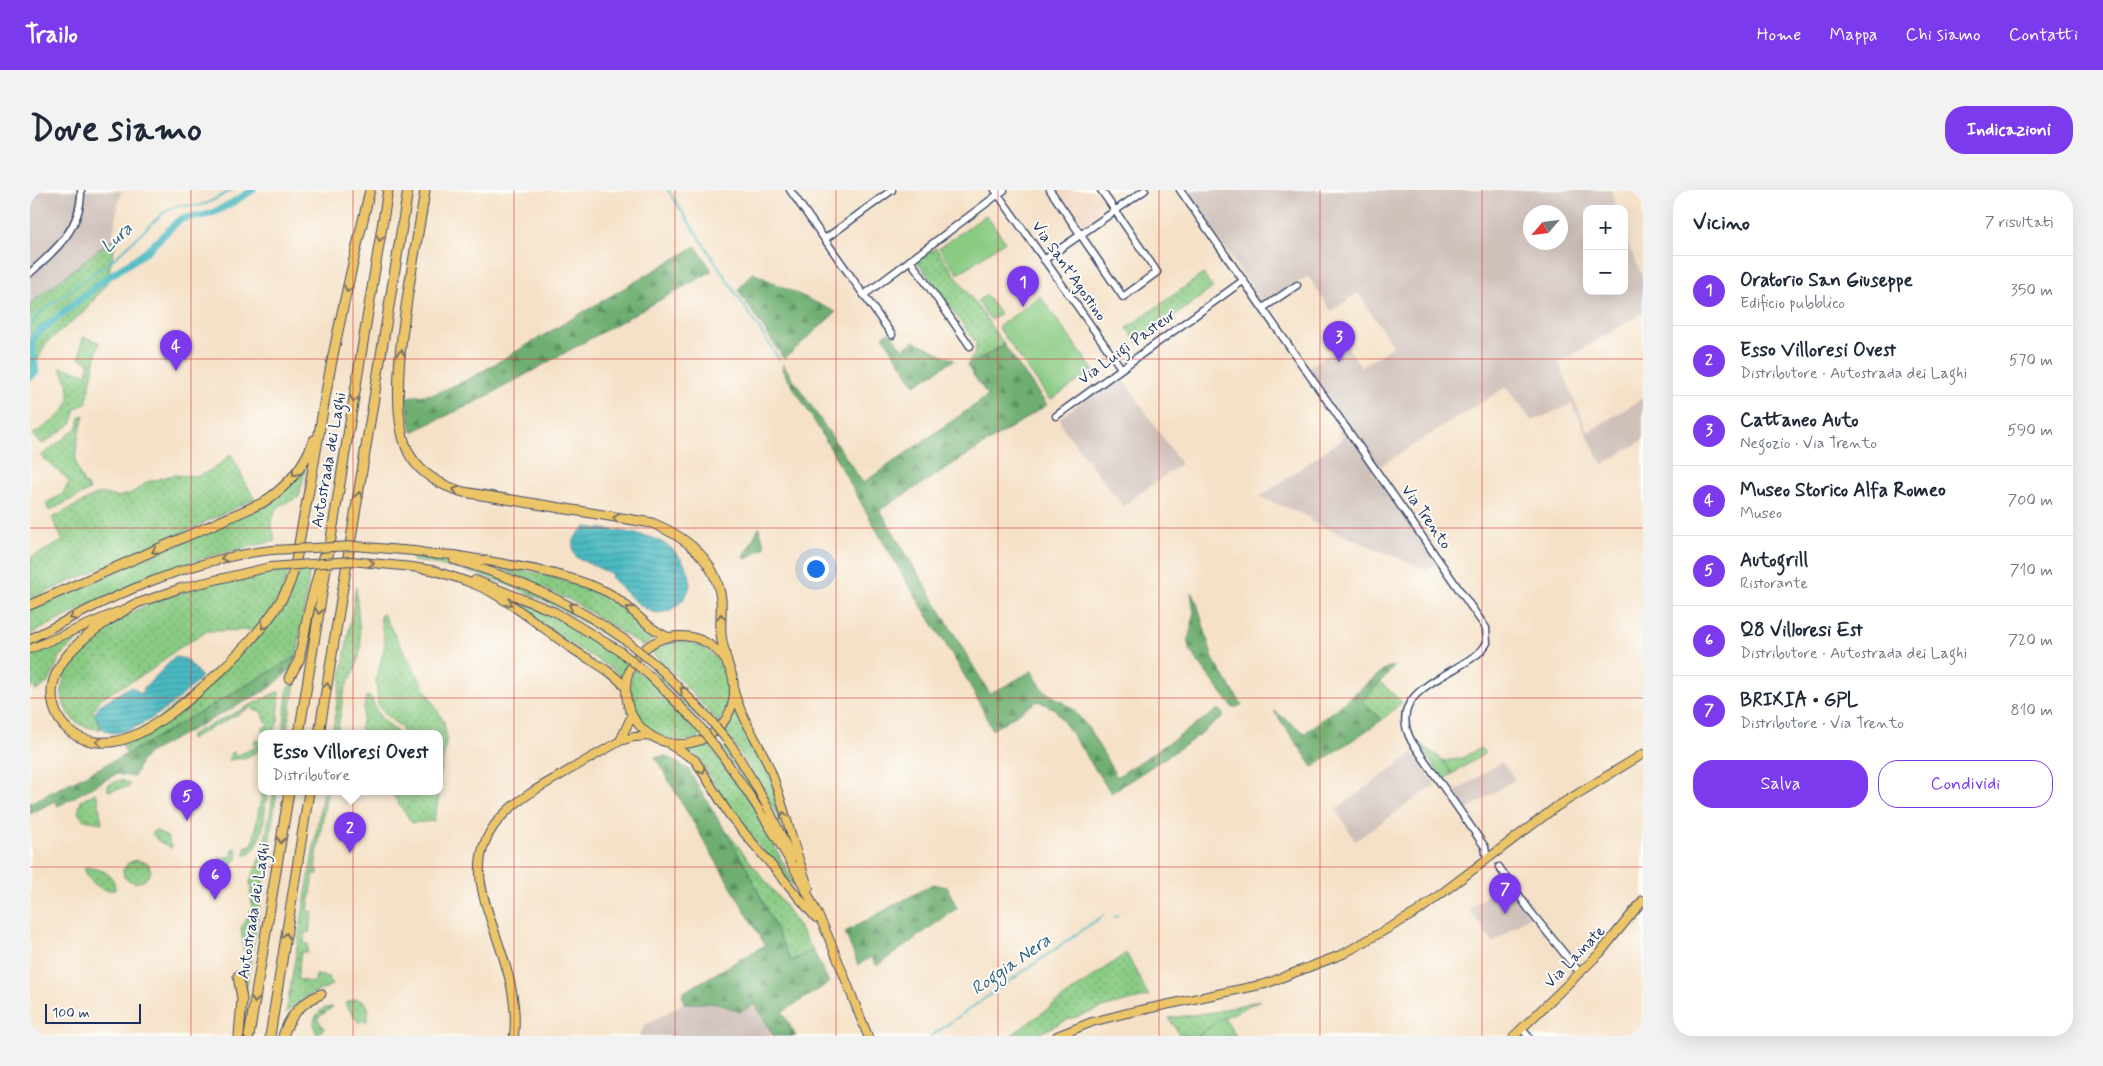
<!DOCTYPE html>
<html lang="it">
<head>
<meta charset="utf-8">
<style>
	body { margin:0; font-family:Mynerve,sans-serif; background:#f2f2f3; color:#1f2937 }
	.controls { position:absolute; right:15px; top:15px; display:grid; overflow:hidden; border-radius:10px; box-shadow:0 5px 20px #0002 }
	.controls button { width:45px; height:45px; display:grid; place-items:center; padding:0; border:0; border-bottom:1px solid #e0e1e3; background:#fff; color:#1f2937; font:25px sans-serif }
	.compass { position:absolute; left:1493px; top:15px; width:45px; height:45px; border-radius:50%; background:#fff; box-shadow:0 5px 20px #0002; rotate:242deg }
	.scale { position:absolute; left:15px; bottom:12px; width:96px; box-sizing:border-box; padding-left:5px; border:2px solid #1b2f5e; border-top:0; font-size:14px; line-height:18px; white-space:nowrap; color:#1b2f5e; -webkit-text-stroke:4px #fdfcf7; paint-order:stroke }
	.you { position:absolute; left:785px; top:378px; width:18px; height:18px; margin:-12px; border:4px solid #fff; border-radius:50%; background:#1a73e8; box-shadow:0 0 0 8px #1a73e833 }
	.badge { display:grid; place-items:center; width:32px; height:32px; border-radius:50%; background:#7c3aed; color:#fff; font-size:16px; font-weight:700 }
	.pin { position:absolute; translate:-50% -41px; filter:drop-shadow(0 1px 2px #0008) }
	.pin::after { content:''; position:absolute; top:26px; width:18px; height:15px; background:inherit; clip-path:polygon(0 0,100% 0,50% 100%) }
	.popup { position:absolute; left:228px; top:540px; width:185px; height:65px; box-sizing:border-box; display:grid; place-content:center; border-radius:10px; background:#fff; filter:drop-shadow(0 1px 4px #0005); font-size:16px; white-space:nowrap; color:#747a83 }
	.popup b { font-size:19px; color:#1f2937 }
	.popup::after { content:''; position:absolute; left:50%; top:100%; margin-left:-10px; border:10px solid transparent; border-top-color:#fff }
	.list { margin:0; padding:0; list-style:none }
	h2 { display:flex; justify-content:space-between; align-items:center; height:65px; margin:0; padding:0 20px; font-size:21px }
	h2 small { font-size:16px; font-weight:400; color:#747a83 }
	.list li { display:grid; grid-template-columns:32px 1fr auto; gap:15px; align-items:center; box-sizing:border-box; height:70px; padding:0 20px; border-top:1px solid #e0e1e3 }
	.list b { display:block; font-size:19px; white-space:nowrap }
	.list p { margin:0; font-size:16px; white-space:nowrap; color:#747a83 }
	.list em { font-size:16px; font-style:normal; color:#747a83 }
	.actions { display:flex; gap:10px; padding:15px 20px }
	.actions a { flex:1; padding:11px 0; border:1px solid #7c3aed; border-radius:20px; text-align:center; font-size:18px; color:#7c3aed }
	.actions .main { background:#7c3aed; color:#fff }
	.map { position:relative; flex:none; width:1613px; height:846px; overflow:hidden; border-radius:20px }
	header { display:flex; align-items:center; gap:30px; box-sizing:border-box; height:70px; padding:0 25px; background:#7c3aed; color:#fff }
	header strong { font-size:24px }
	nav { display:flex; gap:28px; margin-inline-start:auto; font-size:18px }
	.intro { display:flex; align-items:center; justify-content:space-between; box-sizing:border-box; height:120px; padding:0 30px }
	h1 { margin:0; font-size:35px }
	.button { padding:12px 22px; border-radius:20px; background:#7c3aed; color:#fff; font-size:18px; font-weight:700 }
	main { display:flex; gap:30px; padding:0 30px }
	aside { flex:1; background:#fff; border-radius:20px; box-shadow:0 5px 20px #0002 }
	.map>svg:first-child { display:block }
	.built { fill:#f2d4be }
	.industrial { fill:#cfc0ba; fill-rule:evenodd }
	.grass { fill:url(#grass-dots); stroke:#527d70 }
	.forest { fill:url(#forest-firs); stroke:#446f68 }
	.garden { fill:#89cb83; stroke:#527d70 }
	.water { fill:url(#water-rules); stroke:#337490 }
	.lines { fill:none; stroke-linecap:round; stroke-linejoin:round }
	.stream { stroke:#4bbac2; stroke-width:2 }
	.canal { stroke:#4bbac2; stroke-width:7 }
	.minor-casing { stroke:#3c4a6e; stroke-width:9 }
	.major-casing { stroke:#3c4a6e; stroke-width:10 }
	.highway-casing { stroke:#3c4a6e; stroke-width:11 }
	.minor { stroke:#fff; stroke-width:6 }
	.major { stroke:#edc569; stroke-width:8 }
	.highway { stroke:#edc569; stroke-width:9 }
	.major-bridge-casing { stroke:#3c4a6e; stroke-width:10; stroke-linecap:butt }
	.major-bridge { stroke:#edc569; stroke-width:8 }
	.oneway { stroke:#797263 }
	.grid { fill:none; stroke:#d62828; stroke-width:1; stroke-opacity:0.55 }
	.labels { text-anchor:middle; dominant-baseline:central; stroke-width:4; stroke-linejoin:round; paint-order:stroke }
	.street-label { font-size:16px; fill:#1b2f5e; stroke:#fdfcf7 }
	.water-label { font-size:18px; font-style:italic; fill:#2c6081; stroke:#fdfcf7 }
</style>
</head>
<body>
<header>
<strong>Trailo</strong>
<nav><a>Home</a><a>Mappa</a><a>Chi siamo</a><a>Contatti</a></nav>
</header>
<div class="intro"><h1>Dove siamo</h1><a class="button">Indicazioni</a></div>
<main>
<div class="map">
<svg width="1613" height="846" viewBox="0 0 1613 846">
	<defs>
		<pattern id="grass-dots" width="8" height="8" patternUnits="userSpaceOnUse" patternTransform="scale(1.25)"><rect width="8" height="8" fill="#89cb83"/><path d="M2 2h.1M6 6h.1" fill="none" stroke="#6fa56e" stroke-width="1.8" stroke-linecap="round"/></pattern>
		<pattern id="forest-firs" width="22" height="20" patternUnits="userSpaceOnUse" patternTransform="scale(1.25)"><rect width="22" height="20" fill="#6eaf71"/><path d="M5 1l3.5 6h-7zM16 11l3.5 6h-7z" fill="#5a8f60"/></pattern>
		<pattern id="water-rules" width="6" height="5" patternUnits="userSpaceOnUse" patternTransform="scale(1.25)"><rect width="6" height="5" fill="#4bbac2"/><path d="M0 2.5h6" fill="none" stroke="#3e98a1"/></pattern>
	</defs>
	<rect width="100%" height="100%" fill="#fdfcf7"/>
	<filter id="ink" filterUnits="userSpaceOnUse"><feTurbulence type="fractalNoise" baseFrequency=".02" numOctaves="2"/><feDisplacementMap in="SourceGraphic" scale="10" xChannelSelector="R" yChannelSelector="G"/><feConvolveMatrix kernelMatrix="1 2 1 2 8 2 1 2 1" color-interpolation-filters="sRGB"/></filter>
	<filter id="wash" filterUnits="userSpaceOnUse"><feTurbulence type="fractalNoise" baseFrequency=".0096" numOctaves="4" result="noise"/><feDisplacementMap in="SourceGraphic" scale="20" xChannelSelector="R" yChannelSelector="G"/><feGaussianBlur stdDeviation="1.12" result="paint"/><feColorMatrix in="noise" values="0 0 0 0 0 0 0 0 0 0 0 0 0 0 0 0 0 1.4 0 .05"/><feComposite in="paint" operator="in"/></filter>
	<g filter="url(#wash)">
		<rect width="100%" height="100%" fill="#f5e1c7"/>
		<!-- built -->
		<path class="built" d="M1024,0H1066L1079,20L1051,38Z"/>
		<!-- industrial -->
		<path class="industrial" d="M0,0L91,1L82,49L0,114Z
			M1155,0H1581L1586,19H1557V101H1594V45L1613,88V123L1529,173L1558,242L1613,208V250L1572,275L1542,214L1502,231L1476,197L1342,281L1407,374L1397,380L1279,331L1282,328L1230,307L1312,249L1278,177L1315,153L1331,177L1363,156L1328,103L1301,121L1278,86L1233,114ZM1500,22H1530V52H1500Z
			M1090,184L1151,274L1093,316L1033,238L1030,228Z
			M1383,563L1405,595L1325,651L1306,619Z
			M1472,572L1485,589L1435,621L1426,601Z
			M1475,691L1500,725L1463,753L1439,719Z
			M677,811L710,822L725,814L744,846H609L615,835L654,813Z"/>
		<!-- grass -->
		<path class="grass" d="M82,49L86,51L76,94L55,121L16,153L0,187V114Z
			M906,58L974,154L937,176L941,168L945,164L946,153L887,71Z
			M1173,84L1183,98L1107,153L1097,138Z
			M53,147L69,152L56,214L46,218L42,233L13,254L2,245C33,224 51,217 30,177L57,184L59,172L49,168Z
			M54,225C47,255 37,274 60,300L19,321L16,313L33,304L39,292L35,287L11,266L48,237L50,226Z
			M201,264L224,309L152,343L0,409V368L33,351L22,328L70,303L87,307L102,303L117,292L143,285L169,286L188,276Z
			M278,268L269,307L249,316L241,331L245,351L180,366L114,389L0,444V419L233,316Z
			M382,367C460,373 531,412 595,454L591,457C531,413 456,379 382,371Z
			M470,378C507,380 561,395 591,417C604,426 614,438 626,447L613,456L544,412Z
			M280,379L267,466L97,564L91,553L103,549L223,453L267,380Z
			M259,381L250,405L227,440L177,441L146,460L120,481L71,508L63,521L72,539C53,539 40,532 34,514C29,499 33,488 40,474C48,460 60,452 72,443C81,436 91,427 100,423C149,398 205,387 259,381Z
			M326,397L331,458L325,480L315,498L307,544H302Z
			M470,403L517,421L569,451L598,475L593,489L583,479L539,453Z
			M353,424L414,532L417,548L410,585L409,544H374L371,537L355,525L348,514L346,490L355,455L350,426Z
			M62,436L30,467L19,492L6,501L3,496L0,498V463Z
			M653,451C693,458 712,499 688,533L657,497L620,461L638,453Z
			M625,478L673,526L670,530L621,481Z
			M604,479L616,489L618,488L665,535L672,546C629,565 588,522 604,479Z
			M266,488L256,544H253L257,502L263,489Z
			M1350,492L1372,512L1352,530L1332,511Z
			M247,502L250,503L248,530L243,544L234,543L233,538L238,535L230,520L225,521L222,517L160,549V545Z
			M336,506L341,508L350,527L369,544H330Z
			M704,521L730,561L746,602L753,630L750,631L728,590L694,540Z
			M226,549L231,551L230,560L215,568L199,570L200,564L204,562L207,566L226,557L224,552Z
			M1387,551L1414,571L1422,584L1413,590Z
			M677,552L703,584L725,618L768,702L706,629L669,568L658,560Z
			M697,556L709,571L751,646L693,560Z
			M91,590L99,593V597L78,601V595Z
			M409,597L410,600L404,631L382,633L361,602H409Z
			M232,602H237C234,623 236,655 215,666V657L221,655L223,652Z
			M244,602H247L217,796L214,795V764L211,738L222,718L220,692L234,656Z
			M293,602H297L285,678L288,680V684H284L278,721L283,722L279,743L275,742L274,753L278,754L277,762H271L267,789L284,793L286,785L299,787L302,795L274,808L256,823Z
			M65,603L67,605L72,633L54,630L48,623L51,611Z
			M689,632L756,717L783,760L761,771L717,678Z
			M125,640L137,647L142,658L128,651L122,643Z
			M206,658L208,667L197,681L189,666L191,668L203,666L202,659Z
			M106,670L118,673L121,681C116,693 104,696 94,687L93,680L98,673Z
			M56,677C70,679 85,682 85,700C70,702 58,691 54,678Z
			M1096,763L1119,806L1079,816L1037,830L1004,846H980Z
			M325,809C340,811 341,820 336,832L332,830L329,833L315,814Z
			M1230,810L1194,828L1167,846H1150L1139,828L1184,822Z
			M303,817L287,828L294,839L287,844C279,830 288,817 303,817Z"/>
		<!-- forest -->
		<path class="forest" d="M666,56L682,81L450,210L382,242L376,207L404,204L439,189Z
			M723,83L806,122L754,169L708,100Z
			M859,142L873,159L884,151L924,170L885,195L853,146Z
			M974,155L1017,215L850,320L960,504L1002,481L1013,500L1042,518L1059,539L1087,587L1189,519L1194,526L1161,551L1081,603L1025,519L1008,511L962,540C938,483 900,433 869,379C830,313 795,244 752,180L753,174L833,293L958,206L937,176Z
			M729,337L735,357L716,369L714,367Z
			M1161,402L1167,413L1183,469L1212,515L1203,518L1160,461L1158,453L1164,424Z
			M267,466L260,480L240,498L118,563L111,571L104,587L86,584L28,616L25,611L0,624V613L97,564Z
			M1358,477H1364L1332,511L1352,530L1283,577L1244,521L1275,543Z
			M636,566L658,579L717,678L761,771L783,760L799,793L752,822L766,846H744L725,814L710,822L687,813H654L652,803L735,755L625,567Z
			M903,694L917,697L927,718L847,776L841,767L828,775L815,742Z"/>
		<!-- garden -->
		<path class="garden" d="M956,25L975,51L928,84L909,58Z
			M956,105L970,124L961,130L947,111Z
			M1010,106L1064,181L1020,210L968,137Z
			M1450,558L1456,563L1422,584L1414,571L1432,568Z
			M1194,828L1206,846H1167Z"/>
		<!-- water -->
		<path class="water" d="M557,337C583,341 621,341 642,359C650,366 658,377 660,388C663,406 641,427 623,422C607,417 593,398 581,388L582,384L547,368C538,357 545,342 557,337Z
			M145,467L156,469L171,486C160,503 101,550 79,542C71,539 68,531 65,524L70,515L98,498L102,497L111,504L115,497Z"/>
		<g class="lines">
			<!-- stream -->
			<path class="stream" d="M638,0L749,169
				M0,137L8,124L86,67L133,23L149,15L167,16L178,13L202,0
				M1085,727L1088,725
				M901,846L1074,725"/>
			<!-- canal -->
			<path class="canal" d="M0,187L6,182L2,154L6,144L74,90L116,62L149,30C157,25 167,28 176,25C193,20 208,9 223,0"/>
		</g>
	</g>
	<g filter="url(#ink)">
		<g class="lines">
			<!-- minor casing -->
			<g class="minor-casing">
				<path id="minor" d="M760,0L862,145
					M965,0L1091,178
					M1020,0L1093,107L1127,82L1071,0
					M1150,0L1456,438L1457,453L1452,460C1424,487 1353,500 1382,552L1455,657L1457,669
					M795,49L862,0
					M880,70L940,156
					M1014,70L1115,0
					M0,83C26,60 52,37 51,0
					M834,105L974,0
					M1233,118L1267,95
					M1026,226L1214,90
					M1469,677L1500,721L1550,783
					M1492,839L1498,846"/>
			</g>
			<!-- major casing -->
			<g class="major-casing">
				<path id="major" d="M384,361L409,365
					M404,364L425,365C474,375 532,380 577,402C600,414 614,437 638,447
					M424,370C487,388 545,414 598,452
					M382,377L407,381
					M402,380C424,387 446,393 466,405C493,421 516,441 541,458C560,471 581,479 596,498
					M445,390L525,422L590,461
					M100,416L151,398L240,377
					M596 500a54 54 0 1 1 108 0a54 54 0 1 1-108 0Z
					M0,449C76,409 156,369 242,360
					M0,459L87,422
					M627,476L677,526
					M620,486L667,533
					M705,504C713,533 732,556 742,584C756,622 764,660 779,698
					M590,551L602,525
					M640,555L665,570L700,626L786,728
					M701,555C725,592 745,628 761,668
					M691,564C730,618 766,677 794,737C810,773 823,810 838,846
					M484,846C488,810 477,777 465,743C459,724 451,704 450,684C447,632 492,607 531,585C551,573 571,562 590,551L604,547L621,546
					M1027,846L1062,832L1097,823L1235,794L1313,764L1387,722L1526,617L1613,564
					M1484,846L1570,763L1613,710"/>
			</g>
			<!-- highway casing -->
			<g class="highway-casing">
				<path id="highway" d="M395,0C387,62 349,216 381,267C393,286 413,296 433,302L622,333C656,347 686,370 691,409C692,421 690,433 691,444C692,455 695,465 698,475
					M105,414C68,436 0,476 29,529C46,555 77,557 103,546C147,528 234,446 255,403C266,383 268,357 272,336C281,293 288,250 295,208C307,138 324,69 340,0
					M0,415L232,313C256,298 274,277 284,250
					M259,488L269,470L280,415L293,367
					M269,544L358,0
					M289,544L378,0
					M208,786L212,809L209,846
					M219,846L259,602
					M240,846L279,602
					M253,846C260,825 271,813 291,804"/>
			</g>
			<!-- minor -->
			<use href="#minor" class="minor"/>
			<!-- major -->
			<use href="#major" class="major"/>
			<!-- highway -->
			<use href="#highway" class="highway"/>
			<!-- major-bridge casing -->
			<g class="major-bridge-casing">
				<path id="major-bridge" d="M242,360L324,356L384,361
					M240,377L321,371L382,377
					M598,452L627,476
					M590,461L620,486
					M677,526L701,555
					M667,533L691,564"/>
			</g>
			<!-- major-bridge -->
			<use href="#major-bridge" class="major-bridge"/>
		</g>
		<!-- one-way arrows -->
		<defs><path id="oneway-chevron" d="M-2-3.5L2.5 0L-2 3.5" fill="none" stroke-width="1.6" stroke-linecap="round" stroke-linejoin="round" transform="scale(1.25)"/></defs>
		<g class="oneway">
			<use href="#oneway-chevron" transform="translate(350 48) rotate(99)"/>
			<use href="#oneway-chevron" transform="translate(318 99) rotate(102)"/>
			<use href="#oneway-chevron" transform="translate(371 163) rotate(-84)"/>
			<use href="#oneway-chevron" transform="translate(324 209) rotate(100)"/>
			<use href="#oneway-chevron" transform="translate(265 283) rotate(127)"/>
			<use href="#oneway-chevron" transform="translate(426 300) rotate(-163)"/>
			<use href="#oneway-chevron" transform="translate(329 305) rotate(-81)"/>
			<use href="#oneway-chevron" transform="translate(586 328) rotate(-171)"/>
			<use href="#oneway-chevron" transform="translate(125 361) rotate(157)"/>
			<use href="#oneway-chevron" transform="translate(194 368) rotate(167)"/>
			<use href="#oneway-chevron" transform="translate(341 373) rotate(5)"/>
			<use href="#oneway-chevron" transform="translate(479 413) rotate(33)"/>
			<use href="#oneway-chevron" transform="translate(542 416) rotate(-151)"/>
			<use href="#oneway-chevron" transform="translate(599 419) rotate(-139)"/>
			<use href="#oneway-chevron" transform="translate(289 421) rotate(99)"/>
			<use href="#oneway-chevron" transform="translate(43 427) rotate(153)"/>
			<use href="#oneway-chevron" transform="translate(691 427) rotate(-91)"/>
			<use href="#oneway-chevron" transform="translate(234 436) rotate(129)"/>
			<use href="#oneway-chevron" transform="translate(297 496) rotate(-81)"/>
			<use href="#oneway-chevron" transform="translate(653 500) rotate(-136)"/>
			<use href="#oneway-chevron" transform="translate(69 552) rotate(-177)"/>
			<use href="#oneway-chevron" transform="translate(672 580) rotate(58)"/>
			<use href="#oneway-chevron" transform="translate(754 625) rotate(-104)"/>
			<use href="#oneway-chevron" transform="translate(251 650) rotate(99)"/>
			<use href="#oneway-chevron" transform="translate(256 746) rotate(-81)"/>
			<use href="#oneway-chevron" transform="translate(225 810) rotate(99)"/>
		</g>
	</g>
	<!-- grid -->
	<path class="grid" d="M161,0V846M323,0V846M484,0V846M645,0V846M806,0V846M968,0V846M1129,0V846M1290,0V846M1452,0V846M0,169H1613M0,338H1613M0,508H1613M0,677H1613"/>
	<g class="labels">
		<!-- street labels -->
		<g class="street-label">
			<text transform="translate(1039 81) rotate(55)">Via Sant'Agostino</text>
			<text transform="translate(1097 157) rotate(-36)">Via Luigi Pasteur</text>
			<text transform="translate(299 270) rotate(-80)">Autostrada dei Laghi</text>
			<text transform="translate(1396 327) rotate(55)">Via Trento</text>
			<text transform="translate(224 721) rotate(-81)">Autostrada dei Laghi</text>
			<text transform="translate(1545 767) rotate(-46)">Via Lainate</text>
		</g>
		<!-- water labels -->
		<g class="water-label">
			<text transform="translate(87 48) rotate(-42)">Lura</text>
			<text transform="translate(981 775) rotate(-35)">Roggia Nera</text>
		</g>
	</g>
</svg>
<div class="controls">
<button>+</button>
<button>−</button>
</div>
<svg class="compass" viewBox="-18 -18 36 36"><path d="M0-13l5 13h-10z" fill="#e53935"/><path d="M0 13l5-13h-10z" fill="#747a83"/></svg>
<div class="scale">100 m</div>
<div class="you"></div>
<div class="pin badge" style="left:993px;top:117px">1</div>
<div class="pin badge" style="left:320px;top:663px">2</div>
<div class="popup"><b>Esso Villoresi Ovest</b>Distributore</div>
<div class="pin badge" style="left:1309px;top:172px">3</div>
<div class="pin badge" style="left:146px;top:181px">4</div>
<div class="pin badge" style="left:157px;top:631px">5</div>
<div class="pin badge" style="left:185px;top:710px">6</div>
<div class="pin badge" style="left:1475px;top:724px">7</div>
</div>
<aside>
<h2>Vicino<small>7 risultati</small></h2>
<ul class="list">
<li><span class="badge">1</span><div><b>Oratorio San Giuseppe</b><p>Edificio pubblico</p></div><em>350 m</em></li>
<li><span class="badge">2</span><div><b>Esso Villoresi Ovest</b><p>Distributore · Autostrada dei Laghi</p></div><em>570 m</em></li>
<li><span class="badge">3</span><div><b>Cattaneo Auto</b><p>Negozio · Via Trento</p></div><em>590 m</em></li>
<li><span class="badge">4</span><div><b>Museo Storico Alfa Romeo</b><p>Museo</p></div><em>700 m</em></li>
<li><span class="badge">5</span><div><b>Autogrill</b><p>Ristorante</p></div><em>710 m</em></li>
<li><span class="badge">6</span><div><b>Q8 Villoresi Est</b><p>Distributore · Autostrada dei Laghi</p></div><em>720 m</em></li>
<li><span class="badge">7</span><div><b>BRIXIA • GPL</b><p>Distributore · Via Trento</p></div><em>810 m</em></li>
</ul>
<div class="actions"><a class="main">Salva</a><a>Condividi</a></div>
</aside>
</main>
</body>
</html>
